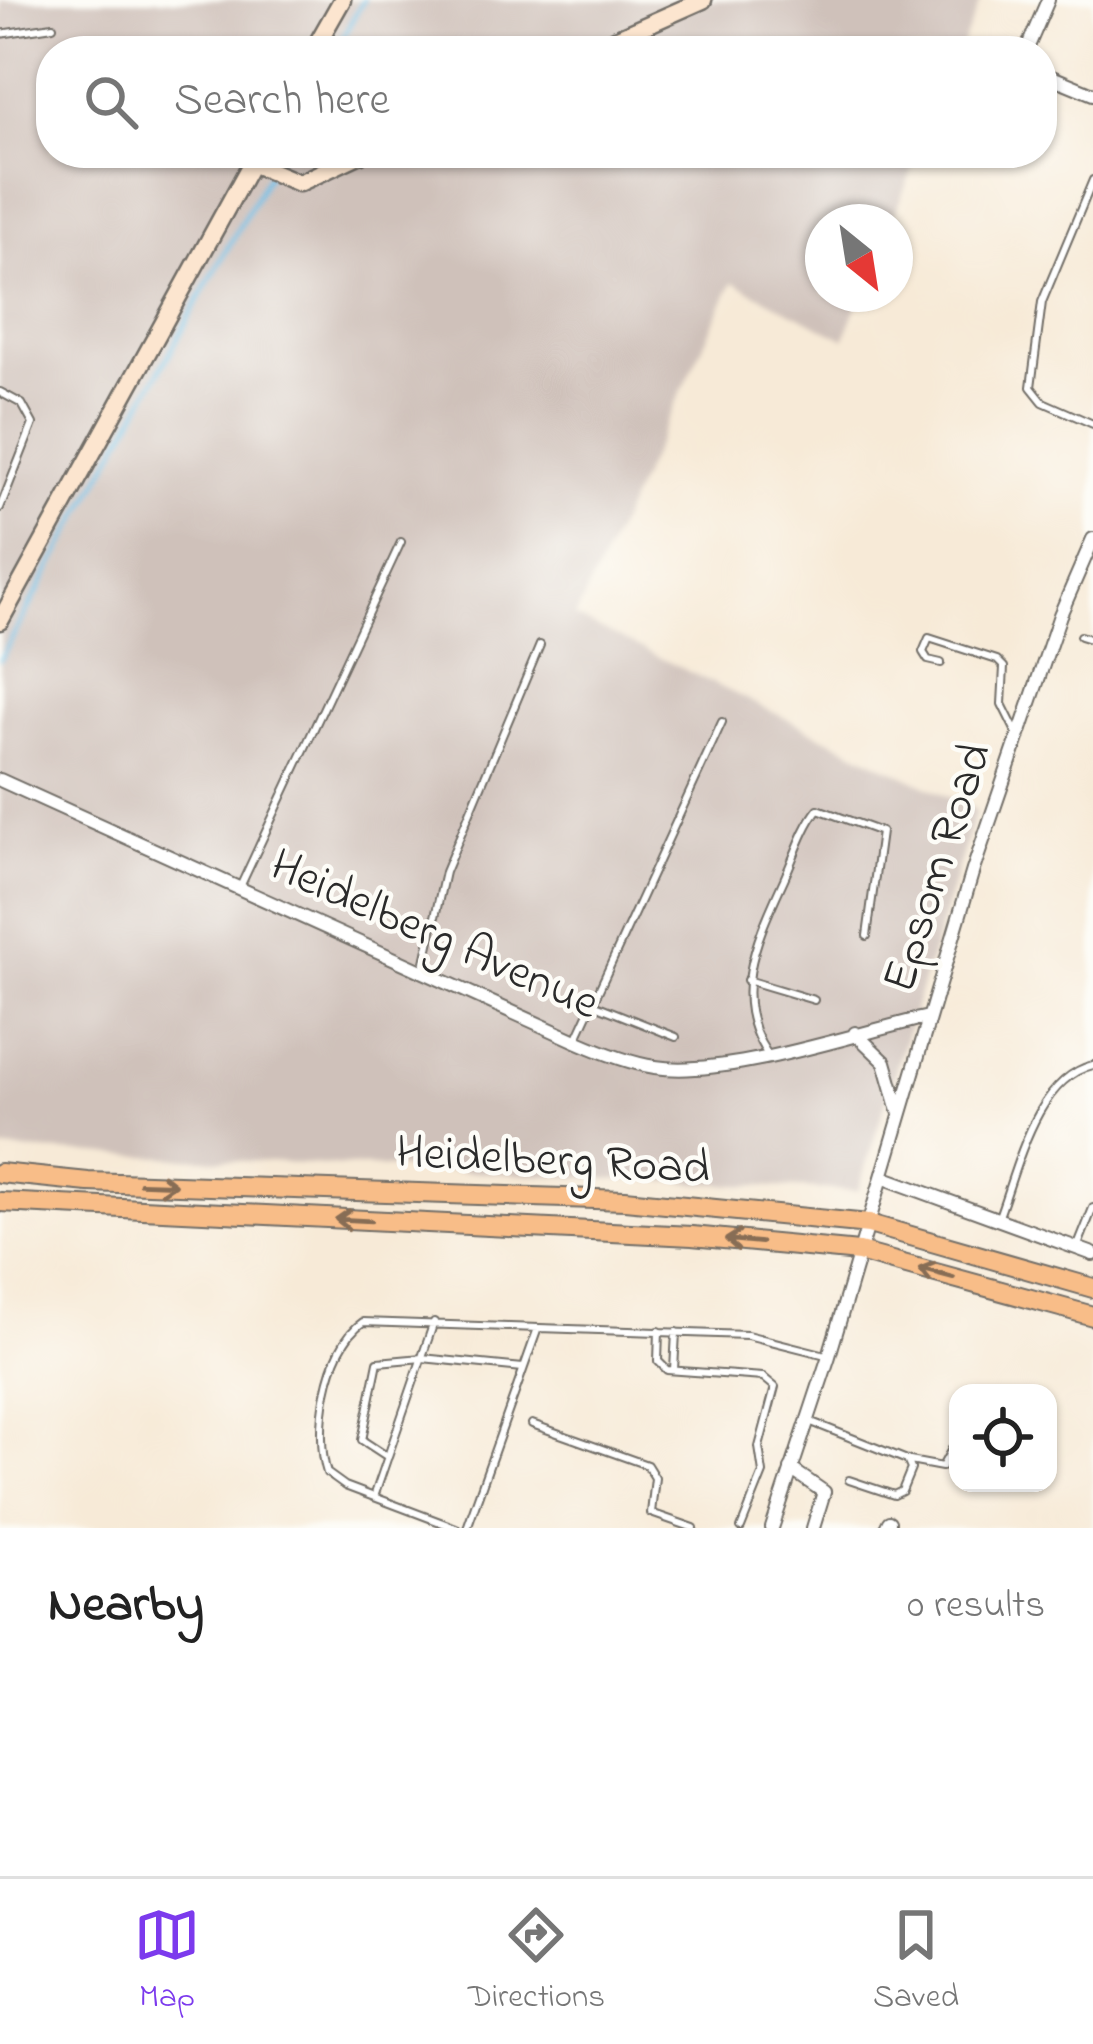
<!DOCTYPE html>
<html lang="en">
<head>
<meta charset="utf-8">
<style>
	body { margin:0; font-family:"Indie Flower",sans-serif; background:#f2f2f2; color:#222 }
	.controls { position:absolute; right:36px; bottom:36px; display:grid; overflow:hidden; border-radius:24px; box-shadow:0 3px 9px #0004 }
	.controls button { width:108px; height:108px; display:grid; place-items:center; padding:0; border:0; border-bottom:3px solid #e0e0e0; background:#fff; color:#222; font:60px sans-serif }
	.compass { position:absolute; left:805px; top:204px; width:108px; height:108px; border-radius:50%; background:#fff; box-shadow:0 3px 9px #0004; rotate:150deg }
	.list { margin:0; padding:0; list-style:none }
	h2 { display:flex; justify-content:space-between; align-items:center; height:156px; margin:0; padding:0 48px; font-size:51px }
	h2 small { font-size:39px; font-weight:400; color:#767676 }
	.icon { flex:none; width:66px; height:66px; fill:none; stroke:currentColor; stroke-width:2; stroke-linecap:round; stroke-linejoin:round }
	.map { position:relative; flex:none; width:1093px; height:1528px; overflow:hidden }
	.search { position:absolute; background:#fff; box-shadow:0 3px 9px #0004; left:36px; right:36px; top:36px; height:132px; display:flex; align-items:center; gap:30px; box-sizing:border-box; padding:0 42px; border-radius:48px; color:#767676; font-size:45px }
	.sheet { height:348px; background:#fff }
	nav { display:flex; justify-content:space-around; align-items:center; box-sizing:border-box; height:168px; border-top:3px solid #e0e0e0; background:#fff; font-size:33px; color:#767676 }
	nav a { display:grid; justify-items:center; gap:6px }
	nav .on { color:#7c3aed }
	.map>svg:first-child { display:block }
	.industrial { fill:#cfc1ba }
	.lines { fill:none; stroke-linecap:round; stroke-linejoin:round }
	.stream { stroke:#6bc0e8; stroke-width:4.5 }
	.lane-casing { stroke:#726e67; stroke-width:10 }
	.street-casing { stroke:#726e67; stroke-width:16 }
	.secondary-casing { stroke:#726e67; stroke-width:21 }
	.primary-casing { stroke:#726e67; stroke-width:22 }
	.lane { stroke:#fff; stroke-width:6 }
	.street { stroke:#fff; stroke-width:12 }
	.secondary { stroke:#fce5cf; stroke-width:16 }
	.primary { stroke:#f8bd88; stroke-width:18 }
	.oneway { stroke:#876d55 }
	.labels { text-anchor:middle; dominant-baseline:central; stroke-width:9; stroke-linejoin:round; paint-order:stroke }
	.street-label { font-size:48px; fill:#2b2b2b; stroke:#fdfcf7 }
</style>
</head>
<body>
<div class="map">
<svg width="1093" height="1528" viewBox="0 0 1093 1528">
	<rect width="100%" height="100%" fill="#fdfcf7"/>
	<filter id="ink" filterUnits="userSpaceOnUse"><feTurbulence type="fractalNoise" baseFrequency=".00833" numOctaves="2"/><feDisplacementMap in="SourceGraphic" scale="24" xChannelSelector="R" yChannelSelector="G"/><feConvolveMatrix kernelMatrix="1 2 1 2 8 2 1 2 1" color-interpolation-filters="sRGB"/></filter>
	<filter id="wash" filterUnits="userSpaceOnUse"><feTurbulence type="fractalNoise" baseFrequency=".004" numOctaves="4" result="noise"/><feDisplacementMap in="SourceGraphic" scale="48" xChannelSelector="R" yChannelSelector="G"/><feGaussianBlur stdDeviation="2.7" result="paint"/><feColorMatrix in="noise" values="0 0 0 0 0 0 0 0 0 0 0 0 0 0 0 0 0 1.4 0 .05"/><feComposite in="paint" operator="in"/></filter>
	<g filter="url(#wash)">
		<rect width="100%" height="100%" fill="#f7ead7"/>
		<!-- industrial -->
		<path class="industrial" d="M0,0H981L960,51H51V153H919L891,222H823V294H862L844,339L733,282L575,617L976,810L858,1191L0,1149Z"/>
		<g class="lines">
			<!-- stream -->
			<path class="stream" d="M335,51L363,0
				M0,660L280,153"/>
		</g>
	</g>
	<g filter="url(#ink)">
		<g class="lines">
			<!-- lane casing -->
			<g class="lane-casing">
				<path id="lane" d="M0,34L53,26
					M1093,180L1042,302L1031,387L1043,402L1093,424
					M0,392L22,404L33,424L0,508
					M1080,636L1093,640
					M941,663L928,660L923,652L929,638L997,660L1004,667L1002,704L1017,734
					M240,887L401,542
					M423,971L445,872L540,645
					M747,980L814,1000
					M593,1004L676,1037
					M576,1040L722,722
					M768,1055C727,996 759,935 785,877C795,855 803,828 818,809L881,832L867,936
					M998,1219C1017,1170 1035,1079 1093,1065
					M1077,1248L1093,1208
					M659,1331L658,1361L667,1370L763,1377L775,1387L759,1447L763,1473L741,1528
					M674,1370L676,1332
					M809,1421L907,1460L911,1469L902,1491L894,1495L849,1480
					M532,1424L647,1465L655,1478L651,1513L694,1528
					M388,1457L362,1440L378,1362L422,1358L523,1368
					M910,1461L942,1467L958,1438
					M374,1497L434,1322
					M456,1528L345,1486L327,1473C314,1433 326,1347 363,1322L747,1335L826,1355
					M467,1528L538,1328"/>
			</g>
			<!-- street casing -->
			<g class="street-casing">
				<path id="street" d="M1026,51L1048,0
					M1042,73L1093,94
					M0,780L576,1041C601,1052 628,1063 655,1067C727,1078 855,1033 928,1017
					M855,1033L885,1062L899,1111
					M882,1177L1093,1254
					M791,1469L824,1492L813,1528
					M772,1528L829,1356L973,870L1060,615L1093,539
					M886,1528L889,1522"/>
			</g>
			<!-- secondary casing -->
			<g class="secondary-casing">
				<path id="secondary" d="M313,51L342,0
					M588,51L703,0
					M251,163L299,183L363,153
					M0,621L257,153"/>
			</g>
			<!-- primary casing -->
			<g class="primary-casing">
				<path id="primary" d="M0,1173L88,1182L625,1200L869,1224L1093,1288
					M0,1202L692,1236L859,1252L1093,1316"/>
			</g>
			<!-- lane -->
			<use href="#lane" class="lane"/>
			<!-- street -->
			<use href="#street" class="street"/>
			<!-- secondary -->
			<use href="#secondary" class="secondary"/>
			<!-- primary -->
			<use href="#primary" class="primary"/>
		</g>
		<!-- one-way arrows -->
		<defs><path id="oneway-shaft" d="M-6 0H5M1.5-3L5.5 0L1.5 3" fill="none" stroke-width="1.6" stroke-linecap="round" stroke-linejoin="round" transform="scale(3)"/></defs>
		<g class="oneway">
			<use href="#oneway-shaft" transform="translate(158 1184) rotate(2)"/>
			<use href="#oneway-shaft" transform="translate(353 1220) rotate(-177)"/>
			<use href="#oneway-shaft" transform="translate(743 1241) rotate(-175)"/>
			<use href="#oneway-shaft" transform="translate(936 1273) rotate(-165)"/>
		</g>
	</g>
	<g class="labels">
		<!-- street labels -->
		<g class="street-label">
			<text transform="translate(939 868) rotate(-72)">Epsom Road</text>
			<text transform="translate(434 936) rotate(24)">Heidelberg Avenue</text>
			<text transform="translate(553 1162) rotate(3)">Heidelberg Road</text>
		</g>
	</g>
</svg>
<div class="controls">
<button><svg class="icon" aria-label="locate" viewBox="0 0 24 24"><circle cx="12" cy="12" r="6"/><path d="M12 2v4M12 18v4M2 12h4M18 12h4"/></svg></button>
</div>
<svg class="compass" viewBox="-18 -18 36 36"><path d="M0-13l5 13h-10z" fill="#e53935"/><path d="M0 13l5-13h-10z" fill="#767676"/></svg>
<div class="search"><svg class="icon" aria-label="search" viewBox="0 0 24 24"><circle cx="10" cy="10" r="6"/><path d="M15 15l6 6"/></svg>Search here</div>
</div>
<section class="sheet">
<h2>Nearby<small>0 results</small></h2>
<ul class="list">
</ul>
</section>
<nav>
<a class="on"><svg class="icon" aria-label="map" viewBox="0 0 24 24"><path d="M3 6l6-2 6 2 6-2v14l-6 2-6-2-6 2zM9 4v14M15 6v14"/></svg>Map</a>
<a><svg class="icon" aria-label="directions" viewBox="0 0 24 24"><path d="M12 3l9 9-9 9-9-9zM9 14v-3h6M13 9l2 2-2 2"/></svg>Directions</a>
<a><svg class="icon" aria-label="saved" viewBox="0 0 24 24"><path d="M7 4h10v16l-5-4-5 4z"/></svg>Saved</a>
</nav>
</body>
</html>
